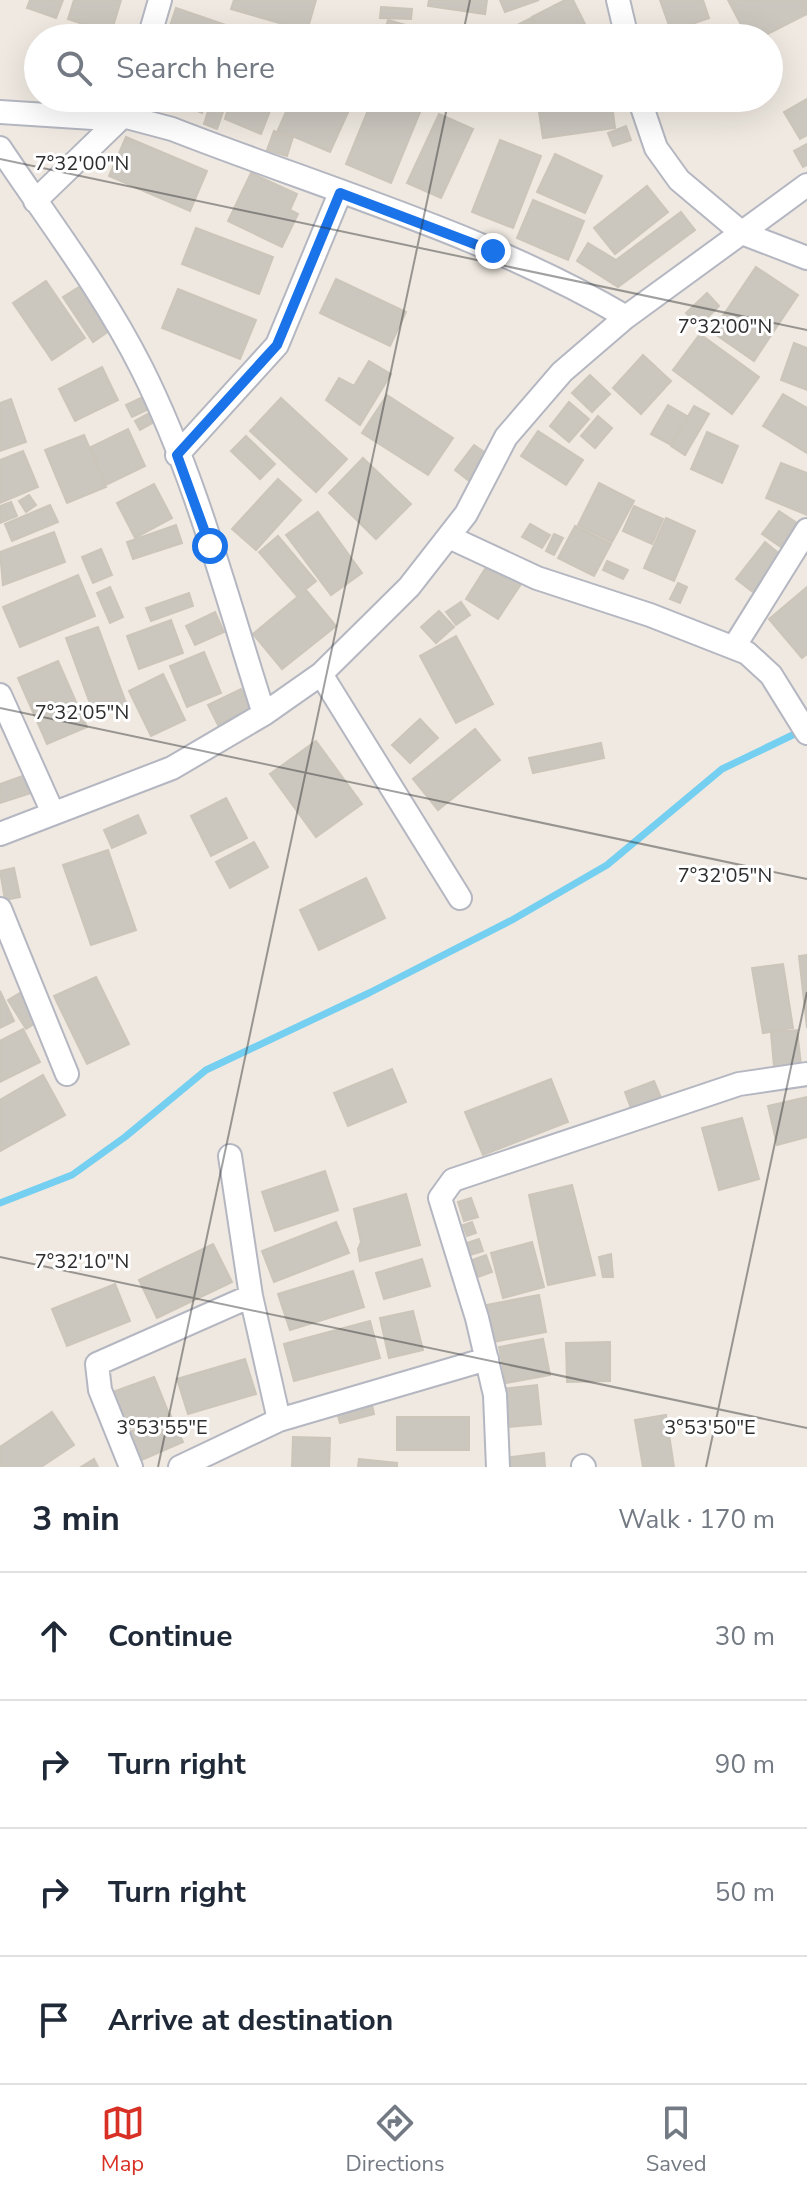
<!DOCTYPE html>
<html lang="en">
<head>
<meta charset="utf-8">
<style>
	body { margin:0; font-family:"Nunito Sans",sans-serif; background:#f2f2f3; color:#1f2937 }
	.stop { position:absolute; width:24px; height:24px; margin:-18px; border:6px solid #1a73e8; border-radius:50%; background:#fff }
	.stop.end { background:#1a73e8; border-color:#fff; box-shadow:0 2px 8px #0008 }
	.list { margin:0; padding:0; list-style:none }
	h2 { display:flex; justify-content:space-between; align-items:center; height:104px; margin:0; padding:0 32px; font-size:34px }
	h2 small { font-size:26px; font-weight:400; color:#747a83 }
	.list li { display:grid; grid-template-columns:52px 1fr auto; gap:24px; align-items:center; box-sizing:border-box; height:128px; padding:0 32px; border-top:2px solid #e0e1e3 }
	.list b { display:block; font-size:30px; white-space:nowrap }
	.list em { font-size:26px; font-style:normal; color:#747a83 }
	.icon { flex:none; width:44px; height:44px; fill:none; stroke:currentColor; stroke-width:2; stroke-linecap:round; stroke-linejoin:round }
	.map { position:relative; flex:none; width:807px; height:1467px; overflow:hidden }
	.search { position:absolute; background:#fff; box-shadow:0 8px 32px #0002; left:24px; right:24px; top:24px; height:88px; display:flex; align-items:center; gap:20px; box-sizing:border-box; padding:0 28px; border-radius:44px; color:#747a83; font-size:30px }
	.sheet { height:616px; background:#fff }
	nav { display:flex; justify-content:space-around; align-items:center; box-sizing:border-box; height:112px; border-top:2px solid #e0e1e3; background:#fff; font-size:22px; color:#747a83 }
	nav a { display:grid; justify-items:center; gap:4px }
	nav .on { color:#d93025 }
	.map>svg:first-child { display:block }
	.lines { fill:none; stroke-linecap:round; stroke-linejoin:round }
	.stream { stroke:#75cff0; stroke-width:7 }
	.building { fill:#cbc7bf; stroke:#cbc5ba; stroke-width:2 }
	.street-casing { stroke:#b4b7c1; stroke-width:26 }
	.street { stroke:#fff; stroke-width:22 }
	.route { stroke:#1a73e8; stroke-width:10 }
	.ticks { fill:none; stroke:#2e2e2e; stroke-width:2; stroke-opacity:0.45 }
	.ticks-label { font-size:20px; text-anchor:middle; fill:#2e2e2e; stroke:#fff; stroke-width:6; stroke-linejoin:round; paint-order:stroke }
</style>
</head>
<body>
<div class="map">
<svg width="807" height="1467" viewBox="0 0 807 1467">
	<rect width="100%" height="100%" fill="#efe9e1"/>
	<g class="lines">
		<!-- stream -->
		<path class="stream" d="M0,1203L72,1175L125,1137L206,1070L369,993L512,920L607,865L722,769L803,730"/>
	</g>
	<!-- building -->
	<path class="building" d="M30,0H63L56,18L27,8Z
		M74,0H121L111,33L68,19Z
		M234,0H316L307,31L231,9Z
		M429,0H487L485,14L428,6Z
		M500,0H539L505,12Z
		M565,0H573L590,34L582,38H543L532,17Z
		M660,0H703L709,18L671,31Z
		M728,0H807V14L760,38H748Z
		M381,7L412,9L411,19L380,18Z
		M176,8L232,27L228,38H166Z
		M531,18L541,38H508L505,31Z
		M388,20L427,31L425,38H383Z
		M716,26L722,38H692Z
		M244,29L264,38H240Z
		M769,37L777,55L769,59L767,38Z
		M772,79L777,88L769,92V80Z
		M165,98H207L202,113Z
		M231,98H275L261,134L225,119Z
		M292,98H327L350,108L330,152L278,130Z
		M373,98L425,100L391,183L346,164Z
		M530,98H554L532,103Z
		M589,98H611L615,128L543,138L538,105Z
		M660,98H680L664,106Z
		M807,99V135L800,139L784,112Z
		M210,105L224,109L217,129L204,124Z
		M439,114L473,129L441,198L407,183Z
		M626,126L631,140L613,146L608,133Z
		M274,131L293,137L287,156L267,150Z
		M126,137L207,171L190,211L109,176Z
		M500,140L541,156L513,228L472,212Z
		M807,144V165L803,167L794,151Z
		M555,154L602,176L585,213L537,192Z
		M251,173L297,194L290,210L298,214L282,247L228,221Z
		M647,186L668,212L615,254L594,228Z
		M533,200L584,221L568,260L517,238Z
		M681,212L695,230L618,287L577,261L588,243L616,260Z
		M196,228L273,257L259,294L182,264Z
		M756,267L798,295L754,361L712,332Z
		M336,279L406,312L390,346L320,313Z
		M46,281L85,338L52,360L13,303Z
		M82,285L112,329L93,342L63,297Z
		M178,289L256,320L240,359L162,328Z
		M707,293L719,306L699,326L686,313Z
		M700,334L759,377L732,414L673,370Z
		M794,343L807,348V390L781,380Z
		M643,355L671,381L641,414L613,388Z
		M369,361L391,374L360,425L326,400L339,378L354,386Z
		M102,367L118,400L75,421L59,389Z
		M590,375L610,394L592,412L572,393Z
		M783,394L807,408V453L763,426Z
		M387,395L453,438L428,475L362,433Z
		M145,396L151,408L132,417L126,405Z
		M281,398L347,459L316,492L250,431Z
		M11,399L26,442L0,451V403Z
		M569,402L589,419L569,442L550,426Z
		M668,405L687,416L671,445L651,434Z
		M694,406L709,414L685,455L671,446Z
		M149,413L154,422L140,430L135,421Z
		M598,416L612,428L595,448L581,436Z
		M128,429L145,466L106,485L91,447Z
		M538,431L583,460L566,485L521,456Z
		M707,432L738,446L722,483L691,469Z
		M84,435L106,487L67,503L45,450Z
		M246,436L275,464L260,479L231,451Z
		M474,445L487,454L468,480L455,470Z
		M23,451L38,487L0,503V460Z
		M363,458L411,504L376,539L329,493Z
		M781,463L807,473V515L766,498Z
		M278,479L301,500L256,550L232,529Z
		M599,483L634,501L612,542L578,525Z
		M154,484L172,518L135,538L117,503Z
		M29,495L36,505L26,512L19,501Z
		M11,502L17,516L0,523V506Z
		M50,505L58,522L12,541L5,524Z
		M634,506L663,519L652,544L623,531Z
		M779,511L800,525L784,549L762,534Z
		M318,512L362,573L331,595L286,535Z
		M666,518L695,531L674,581L644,568Z
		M530,524L550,535L542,548L522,537Z
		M176,525L182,543L133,559L127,542Z
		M575,526L611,544L594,576L558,558Z
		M54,532L65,562L3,585L0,552Z
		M554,534L563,538L554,555L546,551Z
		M278,536L316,581L297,596L259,552Z
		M765,542L782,556L753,592L736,579Z
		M101,549L112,575L93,583L82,557Z
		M607,561L628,570L623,579L603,570Z
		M488,564L521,584L498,619L466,599Z
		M78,575L95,616L20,647L3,607Z
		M678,583L687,587L680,603L670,599Z
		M110,587L123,617L110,623L97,593Z
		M807,587V654L802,658L769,619Z
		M306,590L336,626L282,669L253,634Z
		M189,593L193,606L151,621L146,608Z
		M461,602L470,615L456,625L446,612Z
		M439,611L454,627L436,643L421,627Z
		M215,612L224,632L195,645L186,626Z
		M171,620L183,653L139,669L127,636Z
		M98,627L127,706L95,717L66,638Z
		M456,636L493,704L456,723L420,656Z
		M204,652L221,693L187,707L170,666Z
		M58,661L87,727L47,744L18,678Z
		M163,674L185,720L151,736L129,691Z
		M241,689L251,708L218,725L208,705Z
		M420,719L438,738L410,763L392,745Z
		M475,729L500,760L438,810L413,779Z
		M316,741L362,804L316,837L270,774Z
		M601,743L604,758L533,773L529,758Z
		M31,773L37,791L0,803V784Z
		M226,798L247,838L211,856L191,816Z
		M138,815L146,833L112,848L104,830Z
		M254,842L268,867L230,888L216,862Z
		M108,850L136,930L91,945L63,865Z
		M14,868L20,897L5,900L0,871Z
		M366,878L385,918L319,950L300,910Z
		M807,955V1028L799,956Z
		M783,964L793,1028L763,1033L752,968Z
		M96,977L129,1044L87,1064L54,996Z
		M0,991L14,1021L0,1028Z
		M23,991L41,1020L26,1029L8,1000Z
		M23,1029L40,1062L0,1082V1041Z
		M797,1030L801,1065L774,1067L771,1033Z
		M392,1069L406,1102L348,1126L334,1093Z
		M43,1075L65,1115L0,1151V1100Z
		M551,1079L568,1122L483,1155L465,1112Z
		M654,1081L662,1100L632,1111L625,1092Z
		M807,1097V1137L777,1145L768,1106Z
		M742,1118L759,1179L719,1190L702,1128Z
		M325,1171L338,1210L275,1231L262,1192Z
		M572,1185L595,1275L548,1285L529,1195Z
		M406,1194L420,1245L360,1261L358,1249L361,1242L354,1209Z
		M471,1198L478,1217L464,1221L458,1202Z
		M336,1222L349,1253L274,1282L262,1251Z
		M472,1222L476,1233L467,1236L463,1225Z
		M479,1239L483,1251L470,1255L467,1243Z
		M532,1242L544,1287L503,1298L491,1253Z
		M213,1244L232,1282L157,1318L139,1280Z
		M611,1254L613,1277H603L599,1257Z
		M486,1255L492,1272L478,1277L472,1260Z
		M422,1259L430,1286L384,1299L376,1273Z
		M353,1271L364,1307L290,1330L278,1294Z
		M115,1284L130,1321L67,1346L52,1309Z
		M539,1295L546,1332L488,1343L481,1306Z
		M413,1311L423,1350L389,1358L380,1318Z
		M370,1321L380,1358L294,1381L284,1344Z
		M543,1339L550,1375L506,1383L499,1347Z
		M610,1342V1381L567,1382L566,1343Z
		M245,1359L256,1394L188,1414L177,1379Z
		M154,1377L169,1414L121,1432L107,1394Z
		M537,1385L541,1424L507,1427L502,1389Z
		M371,1401L374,1414L340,1423L336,1409Z
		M52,1412L74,1445L41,1467H0V1447Z
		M170,1414L183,1442L137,1462L125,1434Z
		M666,1415L674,1467H643L635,1420Z
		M397,1417H469V1450H397Z
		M293,1437L330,1438L329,1467H292Z
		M544,1453L545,1467H506L505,1458Z
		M94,1459L98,1467H81Z
		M359,1459L397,1463V1467H358Z"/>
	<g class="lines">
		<!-- street casing -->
		<g class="street-casing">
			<path id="street" d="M618,0L627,38
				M149,38L160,0
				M639,98L656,148L679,180L742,233L807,258
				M0,112L93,118L123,116L172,129C320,187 490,236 626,317
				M0,148C48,220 103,291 142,369C196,477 227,599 264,714
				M35,201L123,116L132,98
				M177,455L277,345L340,193
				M449,537L537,578L650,615L747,653L771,675L807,733
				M734,647L807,530
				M321,674L460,898
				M0,695L53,813
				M0,834L172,768L264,714L321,674L409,587L466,514L506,437L562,372L626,317L807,185
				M0,909L67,1074
				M230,1156L251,1296L279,1420
				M583,1466L584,1467
				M131,1467L100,1390L97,1364L251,1296
				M180,1467L279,1420L487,1359
				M498,1467L495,1395L477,1318L440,1198L453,1180L739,1084L807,1074"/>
		</g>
		<!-- street -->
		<use href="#street" class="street"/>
	</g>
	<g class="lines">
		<!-- route -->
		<path class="route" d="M210,546L177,455L277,345L340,193L493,251"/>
	</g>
	<!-- ticks -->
	<path class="ticks" d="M462,38L470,0M0,159L807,330M0,708L807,879M0,1257L807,1428M158,1467L449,98M706,1467L807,992"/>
	<g class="ticks-label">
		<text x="82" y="170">7°32'00"N</text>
		<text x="725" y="333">7°32'00"N</text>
		<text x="82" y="719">7°32'05"N</text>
		<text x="725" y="882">7°32'05"N</text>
		<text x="82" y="1268">7°32'10"N</text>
		<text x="162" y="1434">3°53'55"E</text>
		<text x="710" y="1434">3°53'50"E</text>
	</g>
</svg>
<div class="stop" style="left:210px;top:546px"></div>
<div class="stop end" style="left:493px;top:251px"></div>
<div class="search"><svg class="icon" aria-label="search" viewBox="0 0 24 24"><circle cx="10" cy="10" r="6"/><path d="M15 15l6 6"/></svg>Search here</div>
</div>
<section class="sheet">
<h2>3 min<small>Walk · 170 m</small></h2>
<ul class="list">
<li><svg class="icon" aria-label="ahead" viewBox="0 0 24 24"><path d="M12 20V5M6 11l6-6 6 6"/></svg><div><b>Continue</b></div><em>30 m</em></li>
<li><svg class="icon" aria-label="right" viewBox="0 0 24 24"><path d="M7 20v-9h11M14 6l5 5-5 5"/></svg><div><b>Turn right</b></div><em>90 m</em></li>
<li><svg class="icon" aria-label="right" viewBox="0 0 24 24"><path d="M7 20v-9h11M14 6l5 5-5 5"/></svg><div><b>Turn right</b></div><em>50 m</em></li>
<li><svg class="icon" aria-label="arrive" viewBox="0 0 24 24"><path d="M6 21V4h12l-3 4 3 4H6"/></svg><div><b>Arrive at destination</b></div></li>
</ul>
</section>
<nav>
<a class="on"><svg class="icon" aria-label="map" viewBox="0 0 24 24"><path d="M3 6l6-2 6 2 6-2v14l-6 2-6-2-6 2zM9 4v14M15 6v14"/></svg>Map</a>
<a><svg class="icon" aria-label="directions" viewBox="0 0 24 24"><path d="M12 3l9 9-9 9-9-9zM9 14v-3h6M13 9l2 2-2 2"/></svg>Directions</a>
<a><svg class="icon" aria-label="saved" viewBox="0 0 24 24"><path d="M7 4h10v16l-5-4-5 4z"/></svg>Saved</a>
</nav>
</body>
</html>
